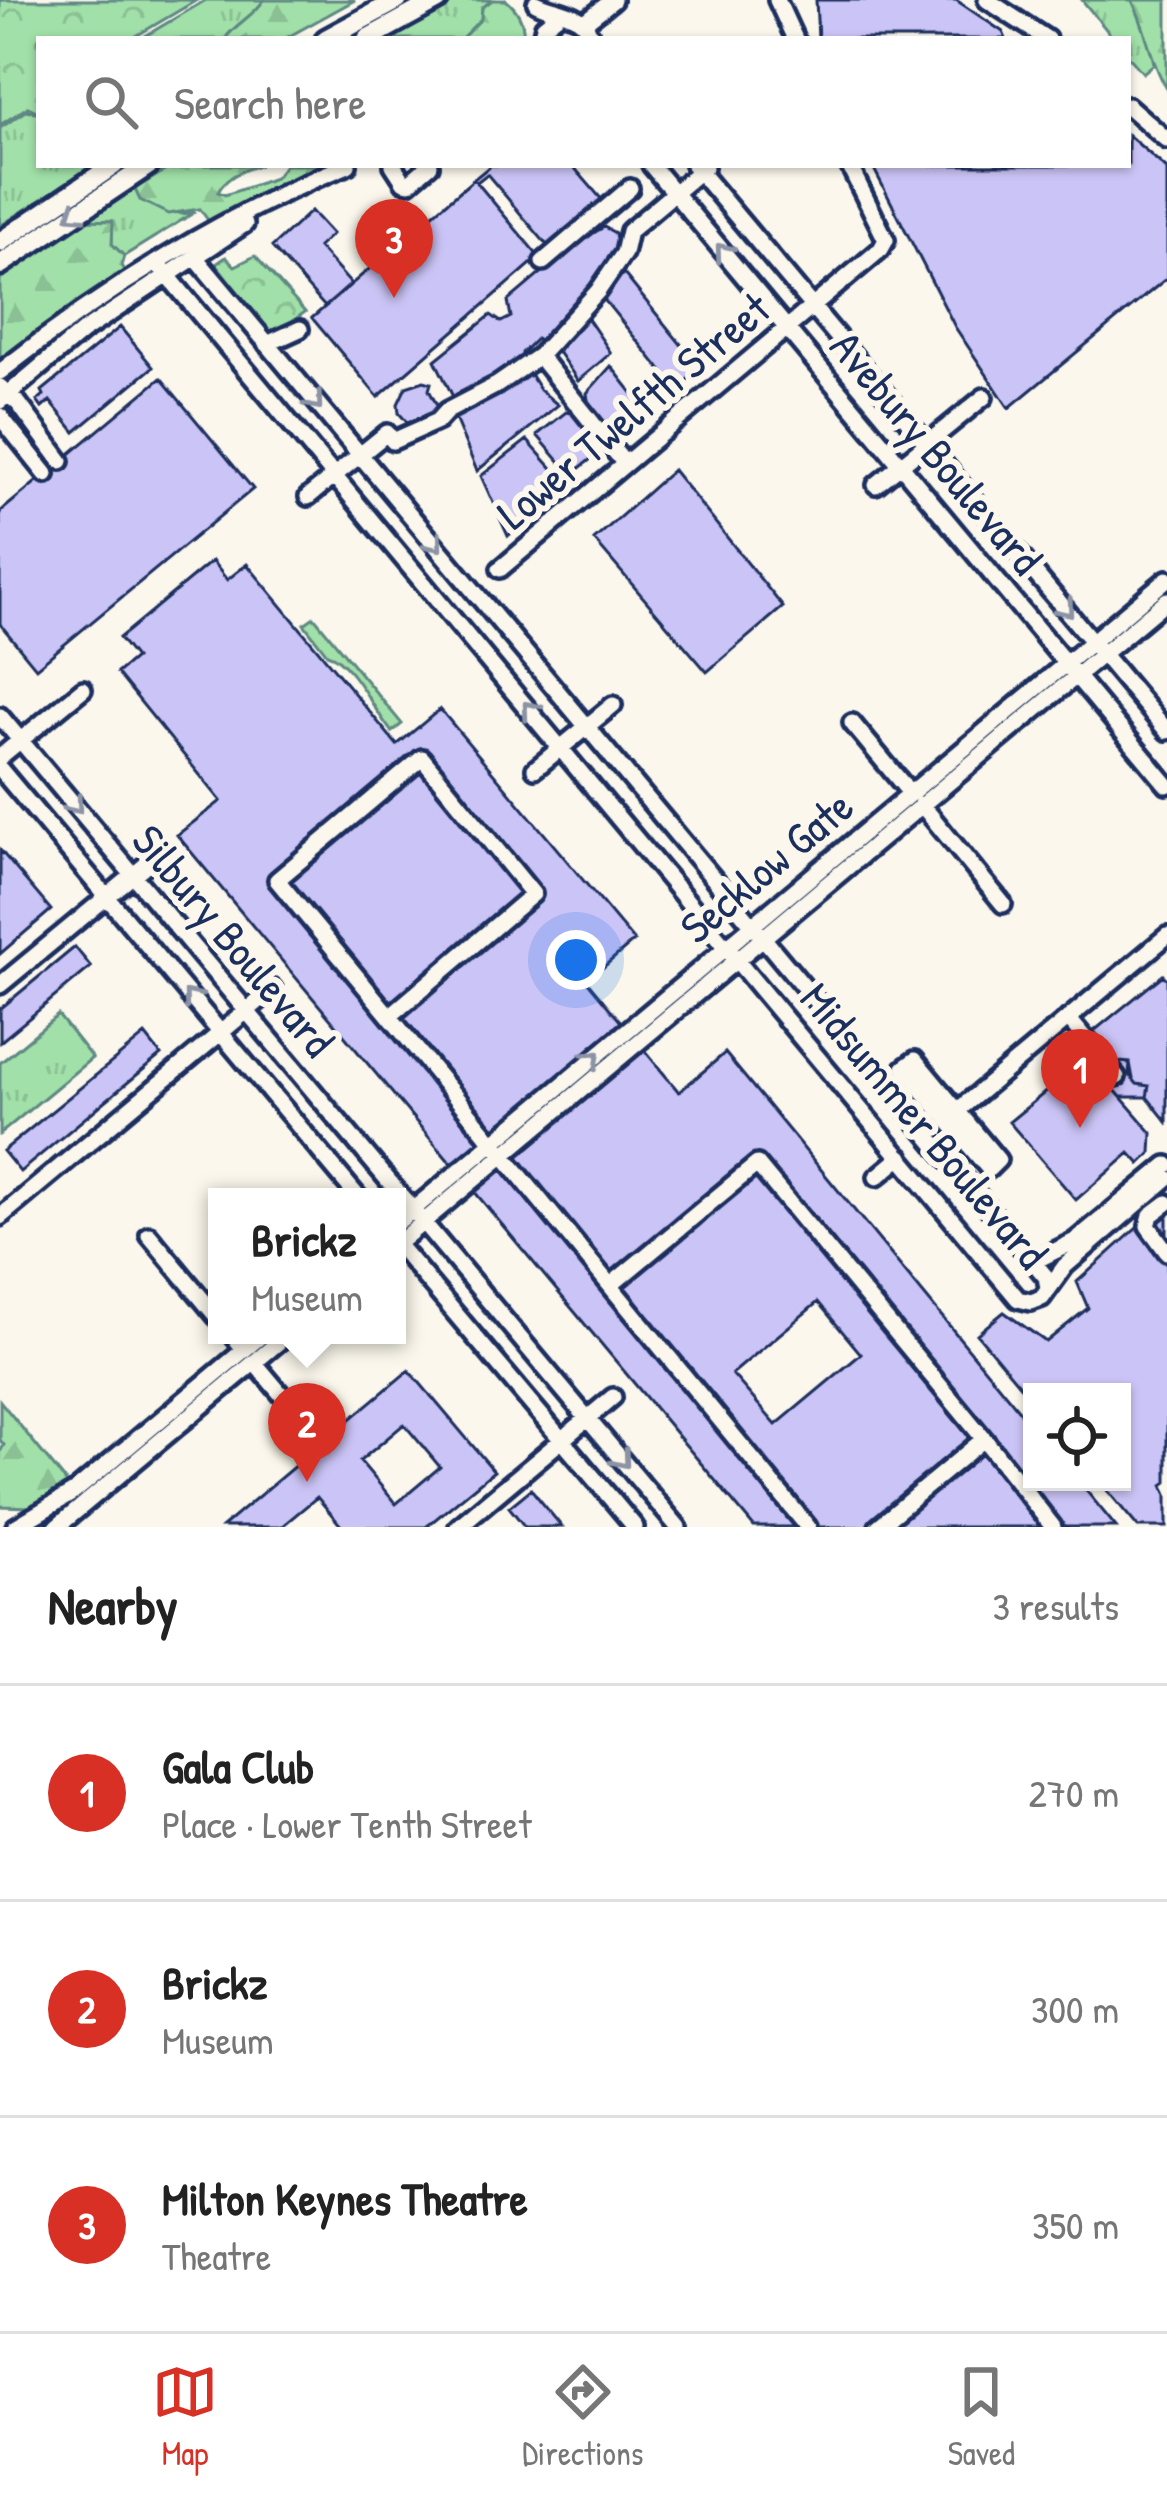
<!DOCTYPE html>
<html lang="en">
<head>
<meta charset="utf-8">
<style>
	body { margin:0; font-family:"Patrick Hand",sans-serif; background:#f2f2f2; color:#222 }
	.controls { position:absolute; right:36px; bottom:36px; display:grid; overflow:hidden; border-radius:0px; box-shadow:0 3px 9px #0004 }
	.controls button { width:108px; height:108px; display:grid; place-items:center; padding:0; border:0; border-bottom:3px solid #e0e0e0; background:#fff; color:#222; font:60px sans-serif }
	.you { position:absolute; left:576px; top:960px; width:42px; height:42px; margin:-30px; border:9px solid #fff; border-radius:50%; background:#1a73e8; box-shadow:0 0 0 18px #1a73e833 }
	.badge { display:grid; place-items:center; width:78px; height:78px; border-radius:50%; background:#d93025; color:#fff; font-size:39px; font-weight:700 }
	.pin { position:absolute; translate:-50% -99px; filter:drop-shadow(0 3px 6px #0008) }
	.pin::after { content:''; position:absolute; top:63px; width:42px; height:36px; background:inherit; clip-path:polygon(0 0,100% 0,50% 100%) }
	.popup { position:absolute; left:208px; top:1188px; width:198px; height:156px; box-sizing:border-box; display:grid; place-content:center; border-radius:0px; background:#fff; filter:drop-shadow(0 3px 9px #0005); font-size:39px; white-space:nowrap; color:#767676 }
	.popup b { font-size:45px; color:#222 }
	.popup::after { content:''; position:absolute; left:50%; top:100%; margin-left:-24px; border:24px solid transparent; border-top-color:#fff }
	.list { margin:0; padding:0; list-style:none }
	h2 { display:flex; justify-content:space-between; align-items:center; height:156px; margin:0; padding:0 48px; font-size:51px }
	h2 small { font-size:39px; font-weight:400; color:#767676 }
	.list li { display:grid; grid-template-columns:78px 1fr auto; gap:36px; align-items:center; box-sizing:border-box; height:216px; padding:0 48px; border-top:3px solid #e0e0e0 }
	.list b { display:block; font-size:45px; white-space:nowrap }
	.list p { margin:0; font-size:39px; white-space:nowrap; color:#767676 }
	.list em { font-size:39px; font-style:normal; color:#767676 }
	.icon { flex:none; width:66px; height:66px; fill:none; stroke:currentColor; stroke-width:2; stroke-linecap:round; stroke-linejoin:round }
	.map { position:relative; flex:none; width:1167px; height:1527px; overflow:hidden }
	.search { position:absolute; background:#fff; box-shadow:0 3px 9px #0004; left:36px; right:36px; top:36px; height:132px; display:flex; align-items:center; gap:30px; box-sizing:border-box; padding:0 42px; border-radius:0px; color:#767676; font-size:45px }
	.sheet { height:804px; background:#fff }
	nav { display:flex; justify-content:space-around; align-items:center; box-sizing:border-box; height:168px; border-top:3px solid #e0e0e0; background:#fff; font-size:33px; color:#767676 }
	nav a { display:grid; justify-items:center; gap:6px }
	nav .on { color:#d93025 }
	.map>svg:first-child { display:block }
	.grass { fill:url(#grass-tufts); stroke:#5e8883; stroke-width:3 }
	.forest { fill:url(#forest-firs); stroke:#5e8883; stroke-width:3 }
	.park { fill:url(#park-crowns); stroke:#5e8883; stroke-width:3 }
	.garden { fill:#a1e0a8; stroke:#5e8883; stroke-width:3 }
	.building { fill:#cbc4f6; stroke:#1b2f5e; stroke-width:3; fill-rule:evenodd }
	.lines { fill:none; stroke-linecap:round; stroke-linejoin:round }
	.minor-casing { stroke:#1b2f5e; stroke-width:24 }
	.major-casing { stroke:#1b2f5e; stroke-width:27 }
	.minor { stroke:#fbf7ec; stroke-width:15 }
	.major { stroke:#fbf7ec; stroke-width:18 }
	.oneway { stroke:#8b93a5 }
	.labels { text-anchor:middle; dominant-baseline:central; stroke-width:12; stroke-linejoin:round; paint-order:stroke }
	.street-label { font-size:45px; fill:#1b2f5e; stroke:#fbf7ec }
</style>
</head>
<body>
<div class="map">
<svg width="1167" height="1527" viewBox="0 0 1167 1527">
	<defs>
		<pattern id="grass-tufts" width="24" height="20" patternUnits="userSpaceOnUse" patternTransform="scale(3)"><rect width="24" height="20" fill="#a1e0a8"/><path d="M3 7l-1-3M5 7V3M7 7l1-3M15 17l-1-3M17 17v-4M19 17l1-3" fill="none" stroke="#8ac093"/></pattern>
		<pattern id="forest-firs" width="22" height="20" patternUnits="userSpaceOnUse" patternTransform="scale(3)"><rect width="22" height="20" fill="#a1e0a8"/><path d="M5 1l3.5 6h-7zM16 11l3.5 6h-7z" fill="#8ac093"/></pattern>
		<pattern id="park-crowns" width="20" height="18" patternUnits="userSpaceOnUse" patternTransform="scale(3)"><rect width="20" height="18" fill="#a1e0a8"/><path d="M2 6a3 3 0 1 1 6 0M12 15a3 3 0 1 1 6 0" fill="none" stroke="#8ac093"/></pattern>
	</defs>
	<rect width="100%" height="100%" fill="#fbf7ec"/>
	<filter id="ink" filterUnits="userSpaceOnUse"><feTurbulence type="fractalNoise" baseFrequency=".00833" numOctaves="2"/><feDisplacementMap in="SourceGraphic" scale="24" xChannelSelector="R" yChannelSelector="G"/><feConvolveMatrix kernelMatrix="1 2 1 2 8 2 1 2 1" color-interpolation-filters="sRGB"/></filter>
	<g filter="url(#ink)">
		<!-- grass -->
		<path class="grass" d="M206,0H264C254,16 236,23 225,39H140Z
			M457,0H492L482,8L481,19L461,39H384Z
			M1082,0H1132L1149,36L1154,64L1143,73L1128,56V39H1114Z
			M28,110L39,114V165H94L0,226V128Z
			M135,189L140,200L182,214L195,212L124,256L112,244V221L84,220Z
			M58,1015L92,1058L0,1134V1063Z"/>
		<!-- forest -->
		<path class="forest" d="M264,0H355L284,39H225C236,23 254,16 264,0Z
			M492,0H506C518,10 525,23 523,39H461L481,19L482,8Z
			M1132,0H1167V89C1150,61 1147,29 1132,0Z
			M174,165H261C244,169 226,176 218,192L225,195L275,178L285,165H319L212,226L200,209L168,214L140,200L135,189Z
			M84,220L113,221L112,244L124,256L121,266L130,278L46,325L0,362V279Z
			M0,1401L67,1483L31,1507L0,1506V1452L4,1445L0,1440Z"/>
		<!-- park -->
		<path class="park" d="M0,0H197L131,39H39V112L28,107L0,125Z
			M255,256L305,312L275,334L268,331L216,264L226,257L235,266Z"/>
		<!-- garden -->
		<path class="garden" d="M314,617L402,724L392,732C374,711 351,660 327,654L304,624Z"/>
		<!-- building -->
		<path class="building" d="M816,0H956L1003,32L1006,39H818Z
			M1128,135L1167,169V278L1009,408L955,327L872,165H1128Z
			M491,165H572L604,202L539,257L537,254L547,245L487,174L477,182L474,179Z
			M474,179L539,257L378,397L312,318Z
			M311,211L332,234L318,247L351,284L325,307L272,247Z
			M604,227L615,233L618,251L584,300L546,341L536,339L522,353L524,360L455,401L435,360L491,315L501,322L511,317L508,301L578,242Z
			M620,269L701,369L676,389L601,296Z
			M586,316L611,353L578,381L554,346Z
			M120,327L153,367L75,432L50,401L42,408L37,401L44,395L42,391Z
			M611,366L644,408L622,427L607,422L599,426L590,415L587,393Z
			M528,371L540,390L558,405L477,471L453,414Z
			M161,378L253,489L36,668L0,624V512Z
			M424,381L431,383L429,390L438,407L427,421L415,420L411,427L399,413L398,404L406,387Z
			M566,412L579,415L594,434L591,445L596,455L571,475L537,435Z
			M527,440L566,484L508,536L481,476Z
			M673,470L783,607L707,672L594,540Z
			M212,561L227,580L247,564L397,745L440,709L634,941L587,981L679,1092L725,1053L1032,1426V1482H1079L1116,1527H754L177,835L221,801L117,673L135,658L119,638ZM818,1302L861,1354L776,1425L732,1374Z
			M0,850L51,910L0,954Z
			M75,947L91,967L0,1042V1009Z
			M1163,975L1167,979V1122L1147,1097L1149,1086L1137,1084L1129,1074L1130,1063L1119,1062L1094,1031Z
			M145,1035L161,1055L20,1172L3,1151Z
			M1067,1056L1087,1058L1152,1133L1151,1153L1140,1164L1130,1153L1076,1200L1009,1122L1065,1076L1055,1064Z
			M1119,1062L1130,1063L1133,1079L1137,1084L1149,1086L1147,1097H1121L1114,1089Z
			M1167,1201V1482L1163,1485L1167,1495V1527H1138L1100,1482H1122V1392H1032V1400L977,1334L1004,1312L1046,1342L1088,1308L1077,1282Z
			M409,1370L494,1471L426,1527H342L317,1497L281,1527H222ZM404,1424L440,1467L396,1504L360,1461Z
			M531,1489L562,1527H525L509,1507Z"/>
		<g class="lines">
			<!-- minor casing -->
			<g class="minor-casing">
				<path id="minor" d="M777,0L795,39
					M987,0L1047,39
					M536,3C558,14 586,11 591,39
					M585,22L613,0
					M541,39L544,26L559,14
					M1128,106L1167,140
					M393,165L404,182L409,183L430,165
					M651,165L1167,785
					M694,165L1167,731
					M195,257L1046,1277L1048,1288
					M543,262L630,188
					M159,265L1018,1299L1031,1302L1042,1298L1065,1266L1167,1178
					M267,344L300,329
					M539,356L625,464
					M0,372C102,291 226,214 348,165
					M0,387L19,404L61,461
					M0,401L82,332L245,224
					M0,416L46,474
					M876,485L984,397
					M308,497L387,433L393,441L438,421L447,411L497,385L539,356L598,291L624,253L629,231L705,167
					M500,569L881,249L886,240L849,165
					M0,716L678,1527
					M852,723L910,793
					M0,757L83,689
					M0,769L358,1197
					M535,769L613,705
					M921,804L1003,904
					M0,985L160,853
					M390,1016L533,894L422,758L277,880C455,1095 632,1311 808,1527
					M1068,1018L1117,1077
					M915,1060L998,1160L989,1169L904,1068Z
					M957,1111L1167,936
					M877,1177L901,1157
					M1167,1203L1151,1215L1148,1226L1167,1252
					M0,1217L273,989
					M397,1223L1167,579
					M149,1235L217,1317
					M397,1244L1167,600
					M397,1244L635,1527
					M1033,1262L1075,1241L1167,1165
					M611,1285L757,1164L984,1439L878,1527
					M233,1335L244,1349
					M254,1362L301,1418
					M984,1439L1053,1527
					M15,1527L74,1492L262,1335
					M57,1527L287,1335
					M458,1527L613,1397"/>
			</g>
			<!-- major casing -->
			<g class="major-casing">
				<path id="major" d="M326,39L398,0
					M367,39L438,0
					M0,242L114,165
					M0,265L149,165"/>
			</g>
			<!-- minor -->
			<use href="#minor" class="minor"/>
			<!-- major -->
			<use href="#major" class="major"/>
		</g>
		<!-- one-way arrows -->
		<defs><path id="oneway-chevron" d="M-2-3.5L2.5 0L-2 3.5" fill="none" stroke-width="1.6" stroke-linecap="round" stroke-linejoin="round" transform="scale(3)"/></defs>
		<g class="oneway">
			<use href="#oneway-chevron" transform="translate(74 214) rotate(146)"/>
			<use href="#oneway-chevron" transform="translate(723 251) rotate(-130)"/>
			<use href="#oneway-chevron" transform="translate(315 402) rotate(50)"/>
			<use href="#oneway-chevron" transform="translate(435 544) rotate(50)"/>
			<use href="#oneway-chevron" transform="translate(1066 609) rotate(50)"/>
			<use href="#oneway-chevron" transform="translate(530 709) rotate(-130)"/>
			<use href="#oneway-chevron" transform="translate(75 806) rotate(50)"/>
			<use href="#oneway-chevron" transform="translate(191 997) rotate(-130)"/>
			<use href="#oneway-chevron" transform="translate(593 1058) rotate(-41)"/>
			<use href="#oneway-chevron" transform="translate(622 1460) rotate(50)"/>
		</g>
	</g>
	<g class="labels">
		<!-- street labels -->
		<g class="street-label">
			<text transform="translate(633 410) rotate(-40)">Lower Twelfth Street</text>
			<text transform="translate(937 452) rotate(50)">Avebury Boulevard</text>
			<text transform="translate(766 866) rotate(-40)">Secklow Gate</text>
			<text transform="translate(234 940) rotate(50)">Silbury Boulevard</text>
			<text transform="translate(925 1125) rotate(50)">Midsummer Boulevard</text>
		</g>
	</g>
</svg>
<div class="controls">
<button><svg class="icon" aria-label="locate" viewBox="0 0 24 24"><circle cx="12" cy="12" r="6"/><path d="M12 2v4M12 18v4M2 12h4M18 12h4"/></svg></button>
</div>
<div class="you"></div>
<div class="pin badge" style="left:1080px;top:1128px">1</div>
<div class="pin badge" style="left:307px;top:1482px">2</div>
<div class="popup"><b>Brickz</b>Museum</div>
<div class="pin badge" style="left:394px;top:298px">3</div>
<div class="search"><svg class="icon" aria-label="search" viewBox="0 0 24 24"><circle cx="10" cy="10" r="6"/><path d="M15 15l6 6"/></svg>Search here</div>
</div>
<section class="sheet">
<h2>Nearby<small>3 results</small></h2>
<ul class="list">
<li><span class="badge">1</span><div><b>Gala Club</b><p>Place · Lower Tenth Street</p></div><em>270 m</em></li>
<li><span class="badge">2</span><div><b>Brickz</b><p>Museum</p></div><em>300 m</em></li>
<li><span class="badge">3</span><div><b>Milton Keynes Theatre</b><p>Theatre</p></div><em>350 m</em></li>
</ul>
</section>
<nav>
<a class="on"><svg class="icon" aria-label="map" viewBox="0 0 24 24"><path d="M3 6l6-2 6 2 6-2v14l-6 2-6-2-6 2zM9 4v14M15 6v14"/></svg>Map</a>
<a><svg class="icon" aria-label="directions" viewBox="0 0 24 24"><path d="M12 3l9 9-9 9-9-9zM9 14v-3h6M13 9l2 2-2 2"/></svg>Directions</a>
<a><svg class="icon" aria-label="saved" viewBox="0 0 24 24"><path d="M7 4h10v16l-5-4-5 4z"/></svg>Saved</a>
</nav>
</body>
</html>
